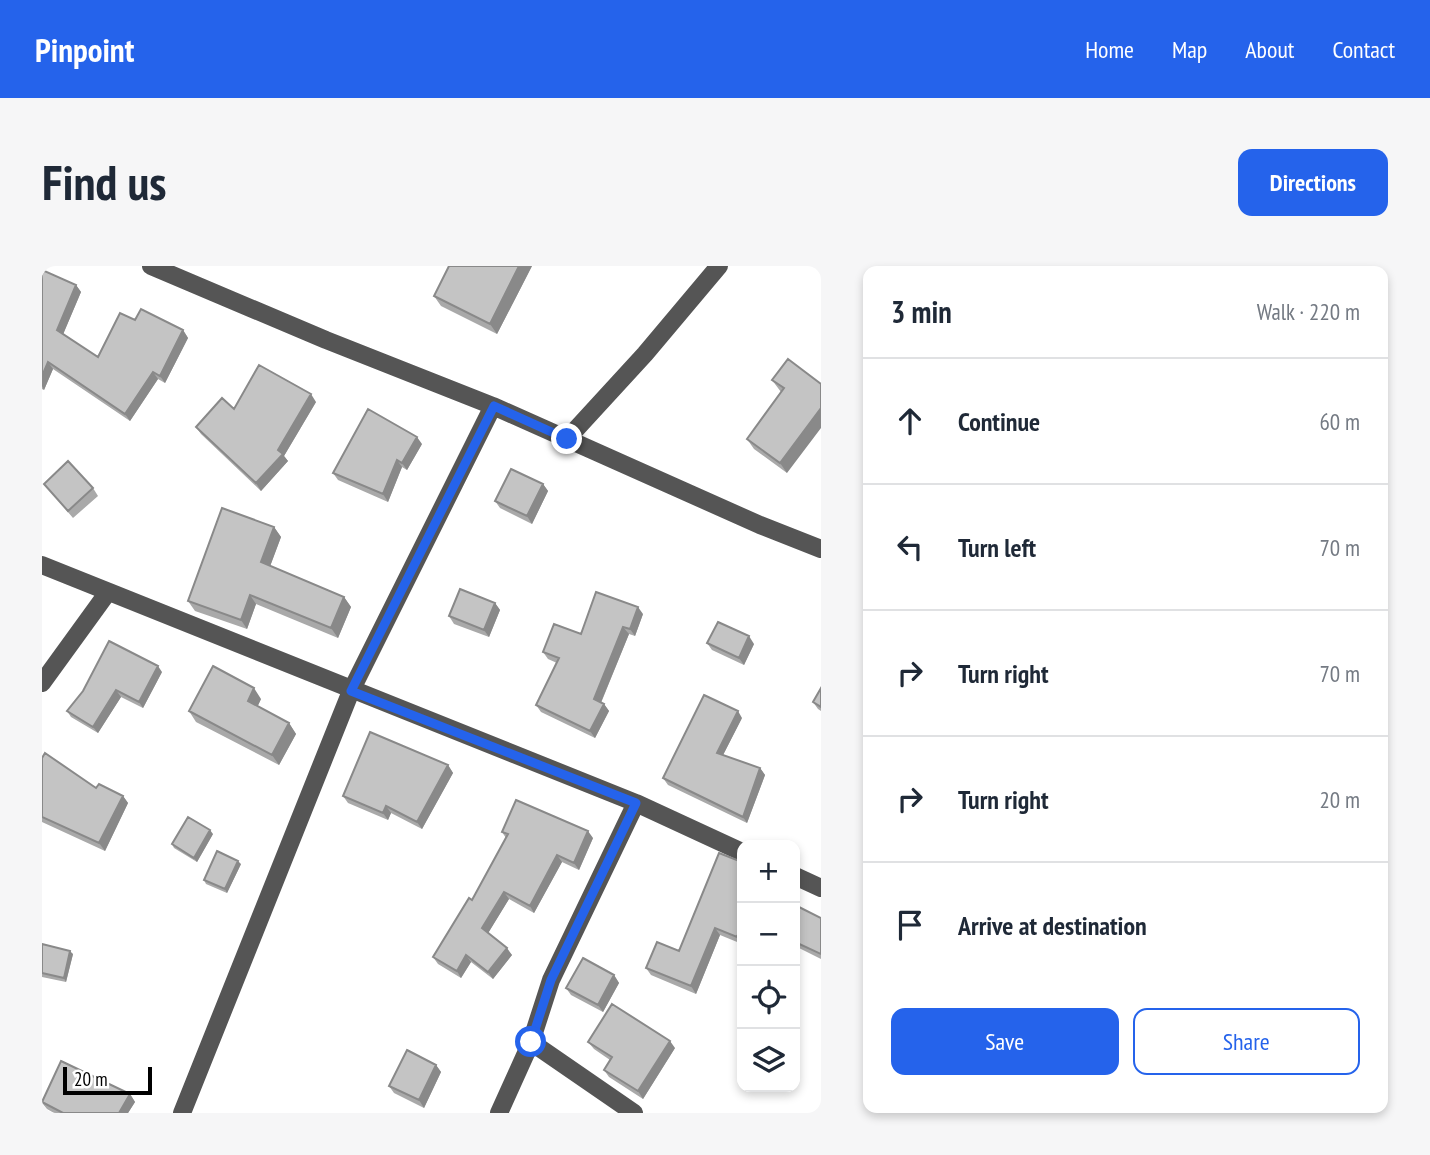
<!DOCTYPE html>
<html lang="en">
<head>
<meta charset="utf-8">
<style>
	body { margin:0; font-family:"PT Sans Narrow",sans-serif; background:#f6f6f7; color:#1f2937 }
	.controls { position:absolute; right:21px; bottom:21px; display:grid; overflow:hidden; border-radius:14px; box-shadow:0 4px 10px #0003 }
	.controls button { width:63px; height:63px; display:grid; place-items:center; padding:0; border:0; border-bottom:2px solid #e0e1e3; background:#fff; color:#1f2937; font:35px sans-serif }
	.scale { position:absolute; left:21px; bottom:18px; width:89px; box-sizing:border-box; padding-left:7px; border:4px solid #000; border-top:0; font-size:19px; line-height:24px; white-space:nowrap; color:#000; -webkit-text-stroke:5px #fff; paint-order:stroke }
	.stop { position:absolute; width:21px; height:21px; margin:-16px; border:5px solid #2563eb; border-radius:50%; background:#fff }
	.stop.end { background:#2563eb; border-color:#fff; box-shadow:0 2px 7px #0008 }
	.list { margin:0; padding:0; list-style:none }
	h2 { display:flex; justify-content:space-between; align-items:center; height:91px; margin:0; padding:0 28px; font-size:30px }
	h2 small { font-size:23px; font-weight:400; color:#747a83 }
	.list li { display:grid; grid-template-columns:46px 1fr auto; gap:21px; align-items:center; box-sizing:border-box; height:126px; padding:0 28px; border-top:2px solid #e0e1e3 }
	.list b { display:block; font-size:26px; white-space:nowrap }
	.list em { font-size:23px; font-style:normal; color:#747a83 }
	.actions { display:flex; gap:14px; padding:21px 28px }
	.actions a { flex:1; padding:16px 0; border:2px solid #2563eb; border-radius:14px; text-align:center; font-size:24px; color:#2563eb }
	.actions .main { background:#2563eb; color:#fff }
	.icon { flex:none; width:38px; height:38px; fill:none; stroke:currentColor; stroke-width:2; stroke-linecap:round; stroke-linejoin:round }
	.map { position:relative; flex:none; width:779px; height:847px; overflow:hidden; border-radius:14px }
	header { display:flex; align-items:center; gap:42px; box-sizing:border-box; height:98px; padding:0 35px; background:#2563eb; color:#fff }
	header strong { font-size:33px }
	nav { display:flex; gap:38px; margin-inline-start:auto; font-size:24px }
	.intro { display:flex; align-items:center; justify-content:space-between; box-sizing:border-box; height:168px; padding:0 42px }
	h1 { margin:0; font-size:49px }
	.button { padding:18px 32px; border-radius:14px; background:#2563eb; color:#fff; font-size:24px; font-weight:700 }
	main { display:flex; gap:42px; padding:0 42px }
	aside { flex:1; background:#fff; border-radius:14px; box-shadow:0 4px 10px #0003 }
	.map>svg:first-child { display:block }
	.lines { fill:none; stroke-linecap:round; stroke-linejoin:round }
	.minor { stroke:#555; stroke-width:18 }
	.wall { fill:#a9a9a9 }
	.shaded-wall { fill:#898989 }
	.building { fill:#c4c4c4; stroke:#898989; stroke-width:2 }
	.route { stroke:#2563eb; stroke-width:9 }
</style>
</head>
<body>
<header>
<strong>Pinpoint</strong>
<nav><a>Home</a><a>Map</a><a>About</a><a>Contact</a></nav>
</header>
<div class="intro"><h1>Find us</h1><a class="button">Directions</a></div>
<main>
<div class="map">
<svg width="779" height="847" viewBox="0 0 779 847">
	<rect width="100%" height="100%" fill="#fff"/>
	<g class="lines">
		<!-- minor -->
		<path class="minor" d="M109,0L284,74L451,140L718,259L779,283
			M525,173L603,88L677,0
			M0,299L594,537L700,586
			M0,417L66,326
			M753,610L779,622
			M489,776L592,847
			M140,847L309,425L451,140
			M457,847L489,776L509,714L594,537"/>
	</g>
	<!-- wall -->
	<path class="wall" d="M490,0L455,68L399,40L392,30Z
		M0,4L34,19L39,26L21,68L56,91L93,54L141,64L146,72L123,117L116,113L88,155L11,103L2,124L0,123Z
		M746,93L745,207L712,183L705,173L739,126L730,114Z
		M274,136L242,190L246,195L219,225L159,168L154,161L192,143Z
		M380,178L365,204L360,201L346,236L296,214L291,207Z
		M2,218L51,222L56,230L31,252Z
		M501,218L506,225L490,258L458,242L453,235Z
		M232,261L239,271L228,300L302,331L309,341L296,372L214,338L205,363L153,345L146,335Z
		M453,337L458,344L447,371L412,358L407,350Z
		M601,348L593,370L587,368L559,437L562,438L567,445L553,472L499,446L494,439L515,397L506,393L501,386Z
		M665,377L712,378L702,399L670,384Z
		M120,406L101,442L79,431L56,467L29,451L25,445Z
		M779,422V445L776,443L771,436Z
		M219,433L215,441L247,457L254,468L237,499L154,456L147,445Z
		M700,452L681,489L718,502L723,509L705,557L626,519L621,512Z
		M0,492L54,522L81,530L86,537L63,585L0,556Z
		M406,499L411,507L380,563L349,547L346,554L306,537L301,530Z
		M460,566L551,572L537,604L520,596L492,647L467,633L446,667L470,689L451,713L429,696L419,712L396,698L391,691L430,634L464,572Z
		M171,568L155,596L132,582L130,578Z
		M700,596V678L678,669L654,728L609,709L604,702L637,685Z
		M199,598L185,627L164,618L162,614Z
		M753,639L779,652V693L753,680Z
		M0,678L31,688L24,716L0,711Z
		M572,709L577,717L561,746L529,729L524,722Z
		M546,776L633,782L601,833L567,811L562,804L568,794L552,783Z
		M394,799L399,806L382,842L352,827L347,820Z
		M88,828L93,836L86,847H12L5,843L0,837Z"/>
	<!-- shaded-wall -->
	<path class="shaded-wall" d="M477,0H490L455,68L448,58Z
		M34,19L39,26L20,71L15,64Z
		M141,64L146,72L123,117L118,110Z
		M6,96L11,103L2,124L0,120V110Z
		M111,106L116,113L88,155L83,148Z
		M269,128L274,136L242,190L246,195L219,225L214,217L236,184Z
		M779,142V162L745,207L738,197Z
		M375,171L380,178L365,204L360,197Z
		M355,194L360,201L346,236L341,228Z
		M501,218L506,225L490,258L485,250Z
		M232,261L239,271L226,306L219,296Z
		M208,329L214,338L205,363L199,354Z
		M302,331L309,341L296,372L289,362Z
		M453,337L458,344L447,371L442,364Z
		M596,341L601,348L593,370L588,363Z
		M581,361L587,368L557,441L552,433Z
		M707,370L712,378L702,399L697,392Z
		M116,400L120,406L101,442L97,436Z
		M212,422L219,433L213,446L206,435Z
		M74,424L79,431L56,467L51,461Z
		M562,438L567,445L553,472L548,465Z
		M696,445L700,452L679,493L675,487Z
		M247,457L254,468L237,499L230,489Z
		M406,499L411,507L380,563L375,556Z
		M718,502L723,509L705,557L701,551Z
		M81,530L86,537L63,585L57,577Z
		M344,540L349,547L346,554L341,547Z
		M168,564L171,568L155,596L152,592Z
		M546,565L551,572L537,604L532,597Z
		M515,589L520,596L492,647L488,640Z
		M196,595L199,598L185,627L183,623Z
		M462,626L467,633L445,669L440,662Z
		M700,659V678L695,671Z
		M673,662L678,669L654,728L649,720Z
		M465,682L470,689L451,713L446,706Z
		M28,685L31,688L24,716L22,712Z
		M424,689L429,696L419,712L415,705Z
		M572,709L577,717L561,746L556,739Z
		M628,775L633,782L601,833L596,825Z
		M394,799L399,806L382,842L377,834Z
		M88,828L93,836L86,847H77Z"/>
	<!-- building -->
	<path class="building" d="M407,0H477L448,58L392,30Z
		M0,4L34,19L15,64L56,91L78,47L93,54L99,43L141,64L118,110L111,106L83,148L6,96L0,110Z
		M746,93L779,118V142L738,197L705,173L742,122L730,114Z
		M217,99L269,128L236,184L241,188L214,217L154,161L180,132L192,143Z
		M326,143L375,171L360,197L355,194L341,228L291,207Z
		M26,195L51,222L26,245L2,218Z
		M469,203L501,218L485,250L453,235Z
		M180,242L232,261L219,296L302,331L289,362L208,329L199,354L146,335Z
		M418,323L453,337L442,364L407,350Z
		M554,326L596,341L588,363L581,361L552,433L562,438L548,465L494,439L517,392L501,386L512,358L539,368Z
		M676,356L707,370L697,392L665,377Z
		M67,375L116,400L97,436L74,424L51,461L25,445L41,425Z
		M171,400L212,422L206,435L247,457L230,489L147,445Z
		M779,422V441L771,436Z
		M662,429L696,445L675,487L718,502L701,551L621,512Z
		M328,466L406,499L375,556L344,540L341,547L301,530Z
		M3,487L54,522L57,518L81,530L57,577L0,551V492Z
		M474,534L546,565L532,597L515,589L488,640L462,626L440,662L465,682L446,706L424,689L415,705L391,691L427,632L430,634L466,568L460,566Z
		M146,551L168,564L152,592L130,578Z
		M175,585L196,595L183,623L162,614Z
		M677,587L700,596V659L695,671L673,662L649,720L604,702L615,676L637,685Z
		M753,639L779,652V688L753,676Z
		M0,678L28,685L22,712L0,707Z
		M541,692L572,709L556,739L524,722Z
		M570,738L628,775L596,825L562,804L570,791L546,776Z
		M365,784L394,799L377,834L347,820Z
		M19,795L88,828L77,847H21L0,836Z"/>
	<g class="lines">
		<!-- route -->
		<path class="route" d="M489,776L509,714L594,537L309,425L452,140L525,173"/>
	</g>
</svg>
<div class="controls">
<button>+</button>
<button>−</button>
<button><svg class="icon" aria-label="locate" viewBox="0 0 24 24"><circle cx="12" cy="12" r="6"/><path d="M12 2v4M12 18v4M2 12h4M18 12h4"/></svg></button>
<button><svg class="icon" aria-label="layers" viewBox="0 0 24 24"><path d="M12 4l9 5-9 5-9-5zM3 14l9 5 9-5"/></svg></button>
</div>
<div class="scale">20 m</div>
<div class="stop" style="left:489px;top:776px"></div>
<div class="stop end" style="left:525px;top:173px"></div>
</div>
<aside>
<h2>3 min<small>Walk · 220 m</small></h2>
<ul class="list">
<li><svg class="icon" aria-label="ahead" viewBox="0 0 24 24"><path d="M12 20V5M6 11l6-6 6 6"/></svg><div><b>Continue</b></div><em>60 m</em></li>
<li><svg class="icon" aria-label="left" viewBox="0 0 24 24"><path d="M17 20v-9H6M10 6l-5 5 5 5"/></svg><div><b>Turn left</b></div><em>70 m</em></li>
<li><svg class="icon" aria-label="right" viewBox="0 0 24 24"><path d="M7 20v-9h11M14 6l5 5-5 5"/></svg><div><b>Turn right</b></div><em>70 m</em></li>
<li><svg class="icon" aria-label="right" viewBox="0 0 24 24"><path d="M7 20v-9h11M14 6l5 5-5 5"/></svg><div><b>Turn right</b></div><em>20 m</em></li>
<li><svg class="icon" aria-label="arrive" viewBox="0 0 24 24"><path d="M6 21V4h12l-3 4 3 4H6"/></svg><div><b>Arrive at destination</b></div></li>
</ul>
<div class="actions"><a class="main">Save</a><a>Share</a></div>
</aside>
</main>
</body>
</html>
